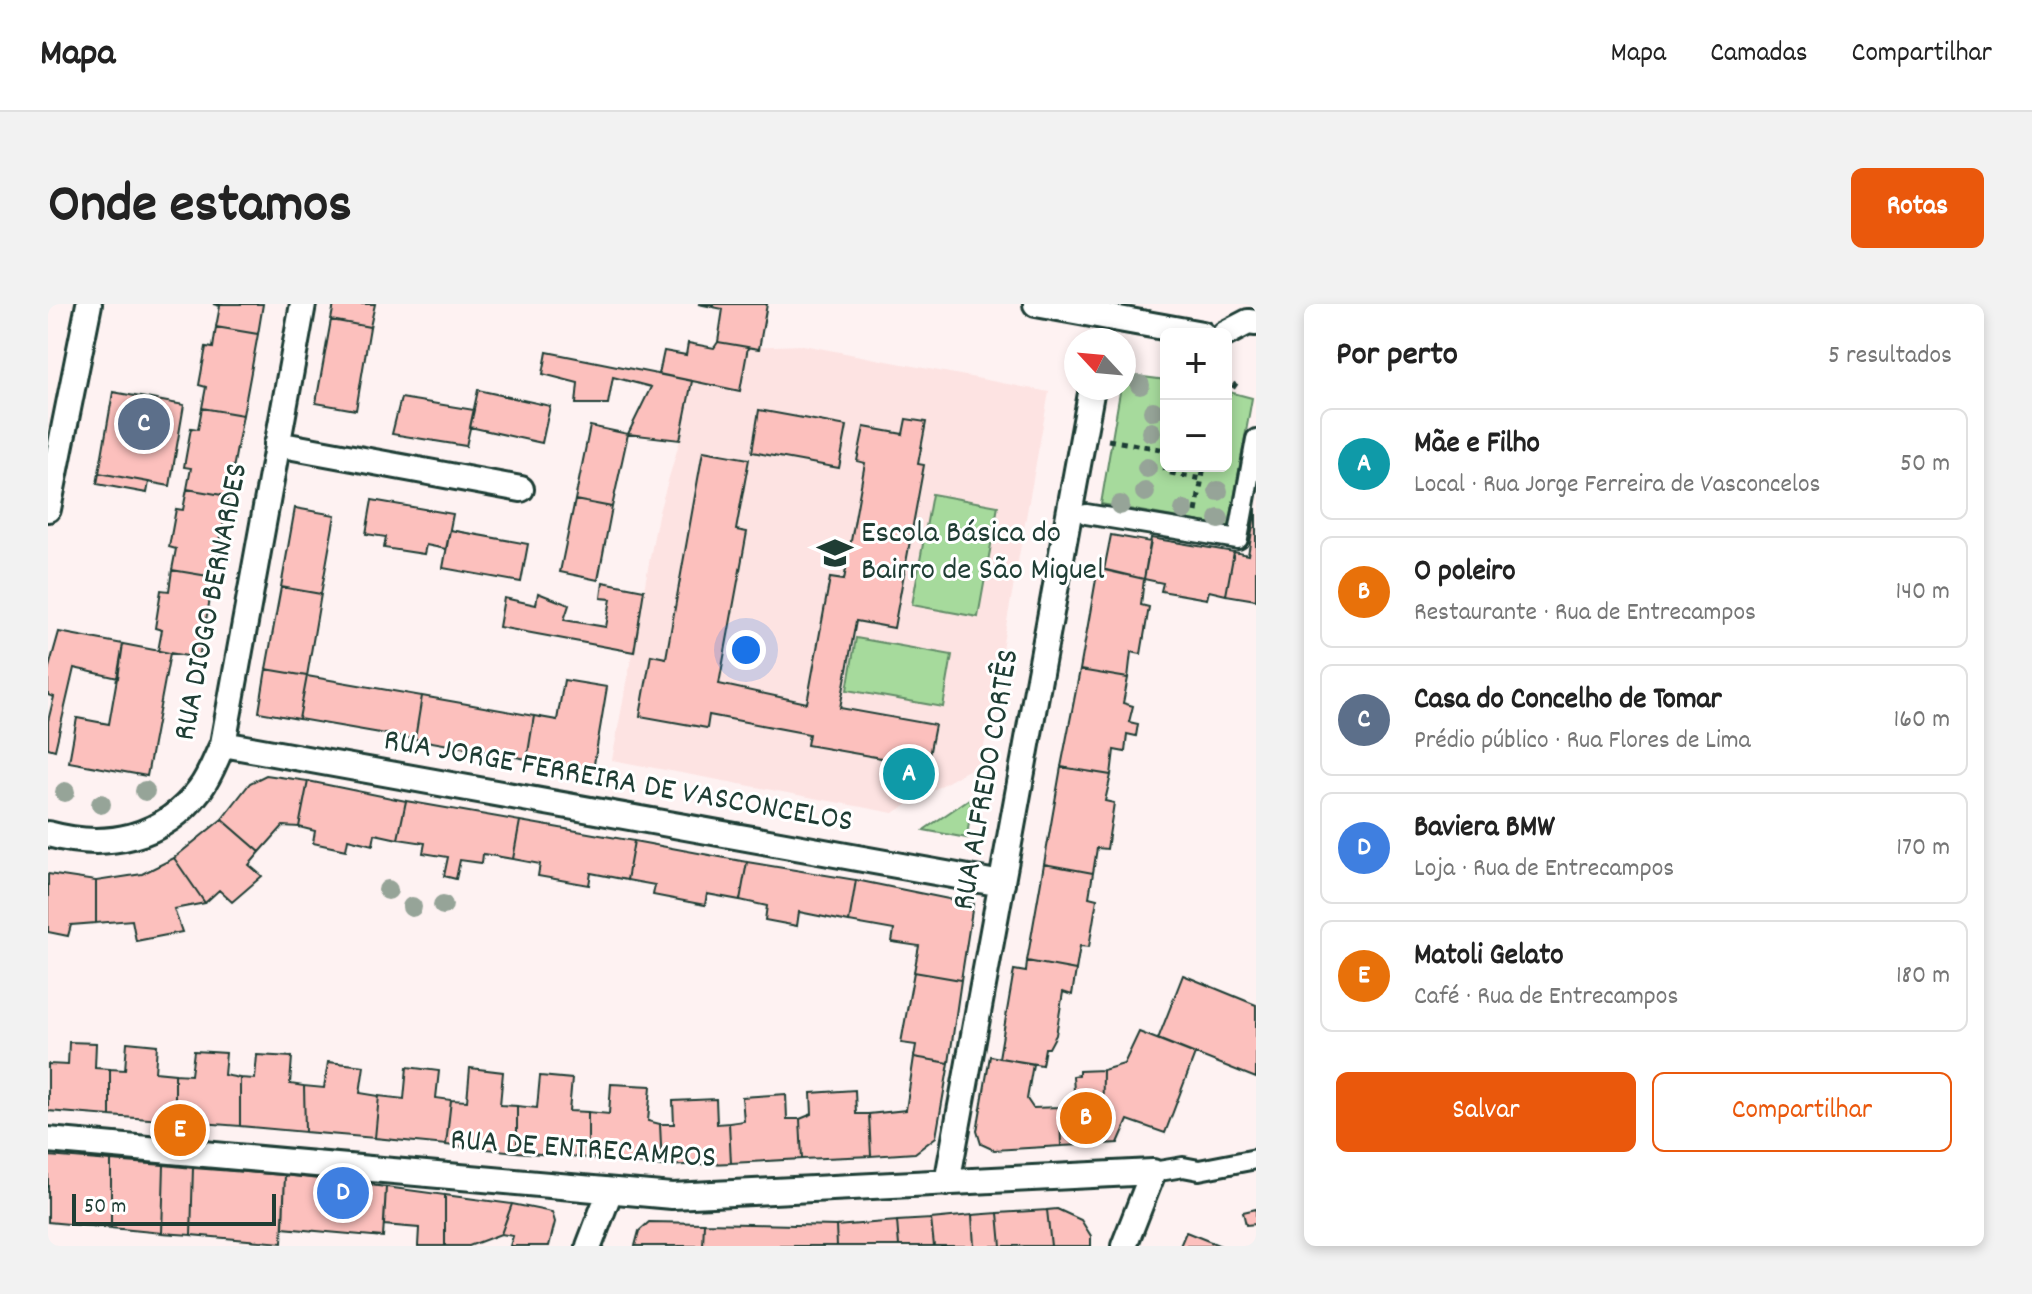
<!DOCTYPE html>
<html lang="pt">
<head>
<meta charset="utf-8">
<style>
	body { margin:0; font-family:Dekko,sans-serif; background:#f2f2f2; color:#222 }
	.controls { position:absolute; right:24px; top:24px; display:grid; overflow:hidden; border-radius:12px; box-shadow:0 4px 12px #0003 }
	.controls button { width:72px; height:72px; display:grid; place-items:center; padding:0; border:0; border-bottom:2px solid #e0e0e0; background:#fff; color:#222; font:40px sans-serif }
	.compass { position:absolute; left:1016px; top:24px; width:72px; height:72px; border-radius:50%; background:#fff; box-shadow:0 4px 12px #0003; rotate:296deg }
	.scale { position:absolute; left:24px; bottom:20px; width:204px; box-sizing:border-box; padding-left:8px; border:4px solid #1f3d34; border-top:0; font-size:22px; line-height:28px; white-space:nowrap; color:#1f3d34; -webkit-text-stroke:6px #fff; paint-order:stroke }
	.you { position:absolute; left:698px; top:346px; width:28px; height:28px; margin:-20px; border:6px solid #fff; border-radius:50%; background:#1a73e8; box-shadow:0 0 0 12px #1a73e833 }
	.badge { display:grid; place-items:center; width:52px; height:52px; border-radius:50%; background:#ea580c; color:#fff; font-size:26px; font-weight:700 }
	.pin { position:absolute; translate:-50% -50%; border:4px solid #fff; box-shadow:0 2px 8px #0006 }
	.list { margin:0; padding:0; list-style:none }
	h2 { display:flex; justify-content:space-between; align-items:center; height:104px; margin:0; padding:0 32px; font-size:34px }
	h2 small { font-size:26px; font-weight:400; color:#767676 }
	.list li { display:grid; grid-template-columns:52px 1fr auto; gap:24px; align-items:center; box-sizing:border-box; height:112px; margin:0 16px 16px; padding:0 16px; border:2px solid #e0e0e0; border-radius:12px }
	.list b { display:block; font-size:30px; white-space:nowrap }
	.list p { margin:0; font-size:26px; white-space:nowrap; color:#767676 }
	.list em { font-size:26px; font-style:normal; color:#767676 }
	.actions { display:flex; gap:16px; padding:24px 32px }
	.actions a { flex:1; padding:18px 0; border:2px solid #ea580c; border-radius:12px; text-align:center; font-size:28px; color:#ea580c }
	.actions .main { background:#ea580c; color:#fff }
	.map { position:relative; flex:none; width:1208px; height:942px; overflow:hidden; border-radius:12px }
	header { display:flex; align-items:center; gap:48px; box-sizing:border-box; height:112px; padding:0 40px; background:#fff; border-bottom:2px solid #e0e0e0 }
	header strong { font-size:38px }
	nav { display:flex; gap:44px; margin-inline-start:auto; font-size:28px }
	.intro { display:flex; align-items:center; justify-content:space-between; box-sizing:border-box; height:192px; padding:0 48px }
	h1 { margin:0; font-size:56px }
	.button { padding:20px 36px; border-radius:12px; background:#ea580c; color:#fff; font-size:28px; font-weight:700 }
	main { display:flex; gap:48px; padding:0 48px }
	aside { flex:1; background:#fff; border-radius:12px; box-shadow:0 4px 12px #0003 }
	.map>svg:first-child { display:block }
	.built { fill:#fde3e2 }
	.green { fill:#a6da9c; stroke:#628c68; stroke-width:2 }
	.building { fill:#fcc0bd; stroke:#1f3d34; stroke-width:2 }
	.lines { fill:none; stroke-linecap:round; stroke-linejoin:round }
	.pedestrian-casing { stroke:#1f3d34; stroke-width:24 }
	.minor-casing { stroke:#1f3d34; stroke-width:30 }
	.path { stroke:#1f3d34; stroke-width:5; stroke-dasharray:6 6; stroke-linecap:butt }
	.pedestrian { stroke:#fff; stroke-width:18 }
	.minor { stroke:#fff; stroke-width:24 }
	.tree { fill:#96a498 }
	.labels { text-anchor:middle; dominant-baseline:central; stroke-width:6; stroke-linejoin:round; paint-order:stroke }
	.poi-label { font-size:32px; fill:#1f3d34; stroke:#fff; text-anchor:start }
	.street-label { font-size:32px; fill:#1f3d34; stroke:#fff }
</style>
</head>
<body>
<header>
<strong>Mapa</strong>
<nav><a>Mapa</a><a>Camadas</a><a>Compartilhar</a></nav>
</header>
<div class="intro"><h1>Onde estamos</h1><a class="button">Rotas</a></div>
<main>
<div class="map">
<svg width="1208" height="942" viewBox="0 0 1208 942">
	<rect width="100%" height="100%" fill="#fef2f2"/>
	<filter id="ink" filterUnits="userSpaceOnUse"><feTurbulence type="fractalNoise" baseFrequency=".0125" numOctaves="2"/><feDisplacementMap in="SourceGraphic" scale="16" xChannelSelector="R" yChannelSelector="G"/><feConvolveMatrix kernelMatrix="1 2 1 2 8 2 1 2 1" color-interpolation-filters="sRGB"/></filter>
	<g filter="url(#ink)">
		<!-- built -->
		<path class="built" d="M755,41L1001,88L933,459L845,509L564,456L610,211L632,136L644,77L692,86L700,43Z"/>
		<!-- green -->
		<path class="green" d="M1087,72L1118,76V162H1178V87L1204,94L1181,223L1053,200L1072,88L1076,79Z
			M884,190L950,202L930,313L864,301Z
			M808,334L904,351L895,403L799,386Z
			M924,493L919,534L876,526L877,525Z"/>
		<!-- building -->
		<path class="building" d="M165,0H215L210,30L168,23L172,2Z
			M286,0H327L322,23L283,16Z
			M650,0H719L711,45L670,38L675,5Z
			M283,16L322,23L308,106L268,99Z
			M168,23L210,30L195,111L154,104L158,83L151,81L158,43L165,44Z
			M670,38L700,43L692,87L611,70L616,47L638,51L640,39L666,44Z
			M499,48L644,77L632,136L580,130L603,83L565,73L560,100H528L530,79L495,70Z
			M430,86L502,102L494,139L422,123Z
			M65,88L136,101L122,182L51,169Z
			M353,94L426,106L418,142L344,130Z
			M154,104L195,111L180,192L139,185L143,164L136,163L143,124L150,125Z
			M711,106L799,122L791,164L704,148Z
			M858,115L878,118L870,160L876,161L846,324L808,317L792,404L887,421L879,462L759,441L761,430L661,411L659,424L592,412L603,351L618,354L655,147L701,155L688,226L699,228L671,380L759,399L782,274L796,276L817,159L809,157L816,123L855,130Z
			M542,122L580,130L564,203L527,196Z
			M51,169L101,178L99,189L49,180Z
			M139,185L180,192L166,273L124,266L128,245L121,243L128,205L135,206Z
			M324,196L405,210L398,245L378,241L376,250L336,244L338,233L318,230Z
			M527,196L564,203L550,276L512,268Z
			M247,204L287,211L273,290L233,283Z
			M1208,204V296L1178,291L1186,248L1200,251Z
			M402,226L480,240L473,278L395,264Z
			M1063,231L1103,238L1096,275L1056,266Z
			M1103,234L1186,248L1178,291L1161,287L1159,295L1113,287L1115,279L1096,275Z
			M1050,264L1096,275L1093,301L1101,303L1093,350L1083,348L1080,374L1032,366Z
			M124,266L166,273L151,354L110,347L114,326L107,324L113,286L121,287Z
			M555,278L596,286L586,348L451,323L456,294L488,301L490,289L521,301L516,316L558,323L563,295L553,294Z
			M233,283L273,290L259,372L218,365Z
			M11,328L75,340L70,374L26,364L7,446L0,444V417L6,393L0,391V367Z
			M75,340L122,349L99,472L21,458L29,414L61,420Z
			M218,365L259,372L251,415L211,408Z
			M1032,366L1080,374L1075,399L1085,402L1081,418L1090,420L1088,432L1079,430L1077,448L1066,446L1063,471L1013,463Z
			M259,372L374,392L367,435L251,415Z
			M516,376L559,383L545,466L479,455L486,412L509,416Z
			M374,392L486,412L479,455L367,435Z
			M1013,463L1063,471L1057,497L1066,499L1059,545L1049,544L1045,569L996,560Z
			M218,471L260,477L251,523L235,522L212,548L174,515L202,479Z
			M260,477L358,497L350,535L327,530L325,541L300,535L298,546L265,539L267,527L251,523Z
			M358,497L472,517L465,555L435,550L434,559L412,556L408,575L396,572L400,553L375,549L377,539L350,535Z
			M174,515L212,548L201,561L214,572L184,598L171,586L157,599L126,554Z
			M472,517L586,537L579,576L543,569L541,581L490,572L492,560L465,555Z
			M586,537L699,558L692,596L659,590L657,601L605,591L607,581L579,576Z
			M126,554L157,599L126,605L134,628L88,637L84,616L48,619V577L94,570Z
			M699,558L808,576L801,618L751,608L749,622L717,616L719,602L692,596Z
			M996,560L1045,569L1041,593L1049,595L1041,643L1032,642L1028,666L979,657Z
			M0,570L48,577V619L23,621L20,632L0,628Z
			M808,576L925,600L913,676L866,668L871,642L844,638L846,626L801,618Z
			M979,657L1028,666L1024,691L1015,688L1008,731L1001,744H997L994,761L951,754L966,666L978,668Z
			M866,668L913,676L901,759L866,753L868,741L853,739Z
			M1135,671L1208,701V774L1110,735Z
			M1091,728L1147,750L1117,829L1080,816L1070,839L1054,840L1055,766L1076,760Z
			M21,738L48,739L47,764L62,765V812L0,807V760L20,761Z
			M79,738L109,741L107,768L127,770V817L62,812V765L77,766Z
			M146,747L178,749L176,771L192,774V822L127,817V770L143,771Z
			M209,751L244,753L242,780L256,782L257,828L192,822V774L207,775Z
			M942,752L985,760L979,795L985,804L1012,803L1013,842L946,846L933,840L929,827Z
			M866,753L901,759L888,833L867,849L823,852L821,810L858,806Z
			M280,758L316,762L312,789L331,792L327,834L257,828L256,782L276,784Z
			M359,763L391,767L388,794L403,796L398,841L327,834L331,792L356,795Z
			M422,764L455,768L452,801L469,802V848L398,841L403,796L419,797Z
			M1055,766L1054,840L1013,842L1012,803L1027,802L1025,772L1031,771V767Z
			M492,772L524,775L521,807L540,808V854L469,848V802L489,804Z
			M563,780L603,782L600,817L612,820L614,862L540,854V808L561,810Z
			M807,786L808,810H821L823,852L754,855L752,815L764,810L763,789Z
			M738,790L739,815H752L754,855L683,859L681,819L696,817L694,793Z
			M668,795L669,820L681,819L683,859L614,862L612,820H626L625,797Z
			M0,852L63,857V924L0,918Z
			M63,857L116,861L114,929L63,924Z
			M116,861L145,864L143,931L114,929Z
			M145,864L237,871L234,939L143,931Z
			M237,871L338,883L335,933L235,924Z
			M338,883L397,891V942H370L371,924L336,921Z
			M397,891L464,900L453,930L421,942H397Z
			M464,900L504,908L507,918L501,942H462L465,932L453,930Z
			M1009,905L1033,916L1043,932V942H1003L999,906Z
			M1208,905V920L1198,921L1195,908Z
			M999,906L1003,942H953L950,909Z
			M950,909L953,942H926L924,911Z
			M924,911L926,942H886L883,915Z
			M883,915L886,942H851L849,917Z
			M849,917L851,942H789L788,922Z
			M601,918L656,919L655,942H587L591,927Z
			M656,919L788,922L789,942H655Z
			M1138,928L1173,942H1132Z"/>
		<g class="lines">
			<!-- pedestrian casing -->
			<g class="pedestrian-casing">
				<path id="pedestrian" d="M1038,210L1190,235L1208,135
					M1105,868L1135,863L1151,866L1208,855"/>
			</g>
			<!-- minor casing -->
			<g class="minor-casing">
				<path id="minor" d="M988,0L1154,30
					M1177,30L1200,18L1208,19
					M229,140L473,185
					M0,205L41,0
					M175,440L954,580
					M0,530C58,546 115,535 152,485C162,472 168,454 175,440L255,0
					M0,836L624,892L1105,868L1076,942
					M899,879L1044,84
					M541,942L562,887"/>
			</g>
			<!-- path -->
			<path class="path" d="M1178,94L1189,78
				M1060,136L1118,146
				M1118,161L1117,168L1154,175
				M1148,208L1156,162"/>
			<!-- pedestrian -->
			<use href="#pedestrian" class="pedestrian"/>
			<!-- minor -->
			<use href="#minor" class="minor"/>
		</g>
		<!-- trees -->
		<g class="tree">
			<circle cx="1092" cy="81" r="10"/>
			<circle cx="1105" cy="107" r="10"/>
			<circle cx="1103" cy="128" r="10"/>
			<circle cx="1099" cy="164" r="10"/>
			<circle cx="1170" cy="187" r="10"/>
			<circle cx="1097" cy="188" r="10"/>
			<circle cx="1072" cy="201" r="10"/>
			<circle cx="1136" cy="206" r="10"/>
			<circle cx="1171" cy="215" r="10"/>
			<circle cx="97" cy="487" r="10"/>
			<circle cx="17" cy="488" r="10"/>
			<circle cx="53" cy="500" r="10"/>
			<circle cx="340" cy="586" r="10"/>
			<circle cx="395" cy="601" r="10"/>
			<circle cx="364" cy="603" r="10"/>
		</g>
	</g>
	<!-- icons -->
	<defs>
		<g id="school-bare" transform="scale(2.76)"><path d="M0-5L7-2L0 1L-7-2ZM-4 1L0 2.5L4 1V4Q0 6-4 4Z" fill="#1f3d34" stroke="#fff" stroke-width="2.5" paint-order="stroke"/></g>
	</defs>
	<g fill-rule="evenodd">
		<use href="#school-bare" x="787" y="249"/>
	</g>
	<g class="labels">
		<!-- poi labels -->
		<g class="poi-label">
			<text x="813" y="231">Escola Básica do<tspan x="813" dy="37">Bairro de São Miguel</tspan></text>
		</g>
		<!-- street labels -->
		<g class="street-label">
			<text transform="translate(165 298) rotate(-79)">RUA DIOGO BERNARDES</text>
			<text transform="translate(940 476) rotate(-80)">RUA ALFREDO CORTÊS</text>
			<text transform="translate(570 479) rotate(10)">RUA JORGE FERREIRA DE VASCONCELOS</text>
			<text transform="translate(535 847) rotate(4)">RUA DE ENTRECAMPOS</text>
		</g>
	</g>
</svg>
<div class="controls">
<button>+</button>
<button>−</button>
</div>
<svg class="compass" viewBox="-18 -18 36 36"><path d="M0-13l5 13h-10z" fill="#e53935"/><path d="M0 13l5-13h-10z" fill="#767676"/></svg>
<div class="scale">50 m</div>
<div class="you"></div>
<div class="pin badge" style="left:861px;top:470px;background:#0f9aa8">A</div>
<div class="pin badge" style="left:1038px;top:814px;background:#e8710a">B</div>
<div class="pin badge" style="left:96px;top:120px;background:#5c6f8a">C</div>
<div class="pin badge" style="left:295px;top:889px;background:#3f7fe0">D</div>
<div class="pin badge" style="left:132px;top:826px;background:#e8710a">E</div>
</div>
<aside>
<h2>Por perto<small>5 resultados</small></h2>
<ul class="list">
<li><span class="badge" style="background:#0f9aa8">A</span><div><b>Mãe e Filho</b><p>Local · Rua Jorge Ferreira de Vasconcelos</p></div><em>50 m</em></li>
<li><span class="badge" style="background:#e8710a">B</span><div><b>O poleiro</b><p>Restaurante · Rua de Entrecampos</p></div><em>140 m</em></li>
<li><span class="badge" style="background:#5c6f8a">C</span><div><b>Casa do Concelho de Tomar</b><p>Prédio público · Rua Flores de Lima</p></div><em>160 m</em></li>
<li><span class="badge" style="background:#3f7fe0">D</span><div><b>Baviera BMW</b><p>Loja · Rua de Entrecampos</p></div><em>170 m</em></li>
<li><span class="badge" style="background:#e8710a">E</span><div><b>Matoli Gelato</b><p>Café · Rua de Entrecampos</p></div><em>180 m</em></li>
</ul>
<div class="actions"><a class="main">Salvar</a><a>Compartilhar</a></div>
</aside>
</main>
</body>
</html>
